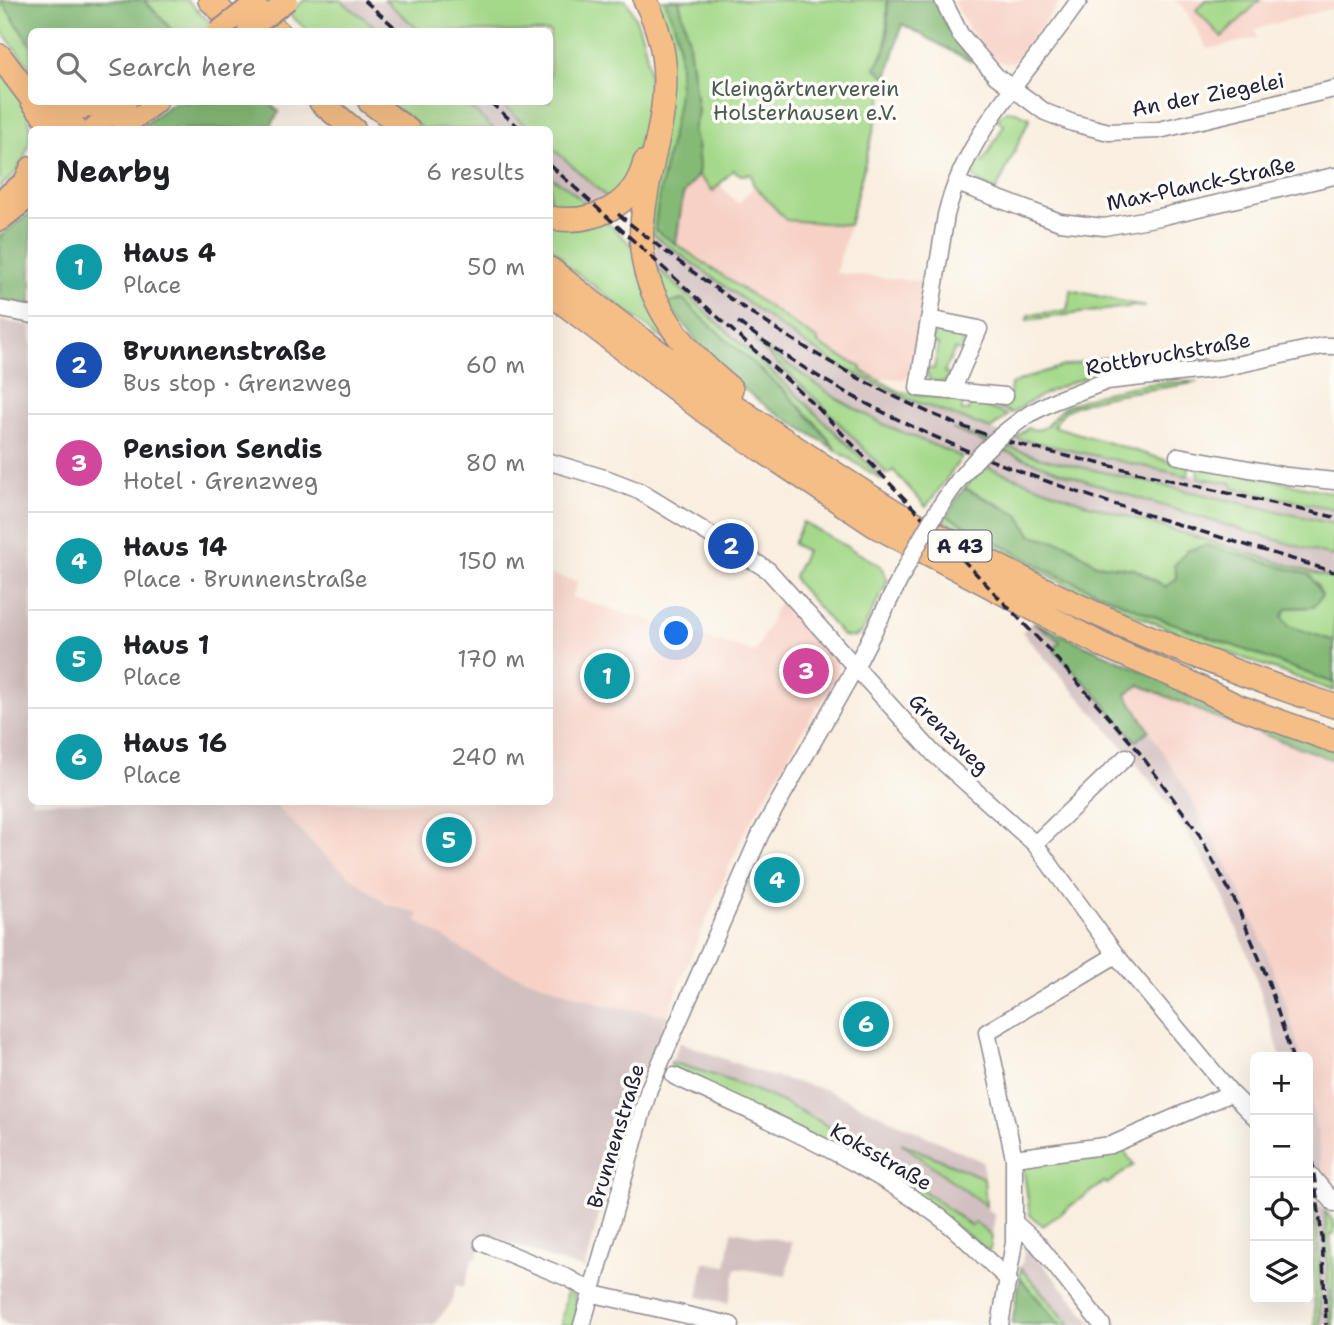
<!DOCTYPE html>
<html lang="en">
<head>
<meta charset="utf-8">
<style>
	body { margin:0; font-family:"Shantell Sans",sans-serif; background:#f6f6f6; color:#202124 }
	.controls { position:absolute; right:21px; bottom:21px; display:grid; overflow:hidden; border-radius:10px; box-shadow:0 7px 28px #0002 }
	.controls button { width:63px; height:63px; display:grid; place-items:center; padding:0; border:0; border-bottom:2px solid #e0e0e0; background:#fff; color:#202124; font:35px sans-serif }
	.you { position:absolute; left:677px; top:634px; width:24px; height:24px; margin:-18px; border:5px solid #fff; border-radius:50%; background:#1a73e8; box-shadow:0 0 0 10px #1a73e833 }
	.badge { display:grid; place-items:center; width:46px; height:46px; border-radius:50%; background:#b5179e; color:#fff; font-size:23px; font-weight:700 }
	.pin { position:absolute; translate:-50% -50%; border:4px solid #fff; box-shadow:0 2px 7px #0006 }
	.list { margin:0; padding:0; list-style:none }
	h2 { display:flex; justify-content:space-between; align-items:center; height:91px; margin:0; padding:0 28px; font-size:30px }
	h2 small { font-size:23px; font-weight:400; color:#757577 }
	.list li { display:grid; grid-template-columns:46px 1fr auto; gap:21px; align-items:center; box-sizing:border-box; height:98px; padding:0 28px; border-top:2px solid #e0e0e0 }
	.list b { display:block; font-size:26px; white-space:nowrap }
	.list p { margin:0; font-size:23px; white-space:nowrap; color:#757577 }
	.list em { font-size:23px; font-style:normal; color:#757577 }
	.icon { flex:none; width:38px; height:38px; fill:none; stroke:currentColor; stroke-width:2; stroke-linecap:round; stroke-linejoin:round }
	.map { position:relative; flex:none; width:1334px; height:1325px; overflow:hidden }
	.search { position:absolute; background:#fff; box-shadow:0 7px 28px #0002; left:28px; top:28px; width:525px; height:77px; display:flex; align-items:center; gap:18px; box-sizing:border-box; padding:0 24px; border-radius:10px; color:#757577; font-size:26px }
	.panel { position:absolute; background:#fff; box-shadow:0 7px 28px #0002; left:28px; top:126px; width:525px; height:679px; border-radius:10px }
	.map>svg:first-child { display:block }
	.built { fill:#f7d1c6 }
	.industrial { fill:#d2bfbf }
	.green { fill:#a5d98a; stroke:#647e62; stroke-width:2 }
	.forest { fill:#84b976; stroke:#536e58; stroke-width:2 }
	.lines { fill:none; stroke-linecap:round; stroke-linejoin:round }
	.minor-casing { stroke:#8e888d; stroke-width:19 }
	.major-casing { stroke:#8e888d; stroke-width:23 }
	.highway-casing { stroke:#8e888d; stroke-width:26 }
	.minor { stroke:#fff; stroke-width:16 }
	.major { stroke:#f6be87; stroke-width:19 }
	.highway { stroke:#f6be87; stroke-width:23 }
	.rail { stroke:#22223b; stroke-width:3.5; stroke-dasharray:10 5; stroke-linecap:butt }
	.minor-bridge-casing { stroke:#8e888d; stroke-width:19; stroke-linecap:butt }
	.major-bridge-casing { stroke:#8e888d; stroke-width:23; stroke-linecap:butt }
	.minor-bridge { stroke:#fff; stroke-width:16 }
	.major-bridge { stroke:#f6be87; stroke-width:19 }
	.labels { text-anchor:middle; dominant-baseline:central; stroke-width:7; stroke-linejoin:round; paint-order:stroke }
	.shield { fill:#fdfcf7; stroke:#646373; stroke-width:2 }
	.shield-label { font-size:19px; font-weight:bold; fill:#22223b }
	.park-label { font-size:21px; fill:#495953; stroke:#fdfcf7 }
	.street-label { font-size:21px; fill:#22223b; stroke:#fdfcf7 }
</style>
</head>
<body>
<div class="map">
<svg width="1334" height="1325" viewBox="0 0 1334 1325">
	<rect width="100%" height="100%" fill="#fdfcf7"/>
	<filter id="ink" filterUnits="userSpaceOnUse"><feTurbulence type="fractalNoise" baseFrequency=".0143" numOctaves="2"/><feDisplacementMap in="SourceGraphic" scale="14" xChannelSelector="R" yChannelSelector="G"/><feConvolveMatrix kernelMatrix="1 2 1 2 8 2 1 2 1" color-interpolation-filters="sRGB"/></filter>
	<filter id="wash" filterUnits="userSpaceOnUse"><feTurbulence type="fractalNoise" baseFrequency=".00686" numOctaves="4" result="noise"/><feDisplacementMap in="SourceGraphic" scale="28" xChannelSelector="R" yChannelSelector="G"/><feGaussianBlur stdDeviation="1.57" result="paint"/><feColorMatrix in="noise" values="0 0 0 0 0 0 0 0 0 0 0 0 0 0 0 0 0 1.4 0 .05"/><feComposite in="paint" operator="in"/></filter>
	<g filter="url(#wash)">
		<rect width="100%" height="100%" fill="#f9eedf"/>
		<!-- built -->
		<path class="built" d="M953,0H1062L1013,62L1006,64L994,59L983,48L969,29Z
			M1173,0H1334V8L1255,29L1257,38L1208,49L1183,6Z
			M698,175L713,191L719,184L738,204L753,188V184L786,219L849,225L836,273L926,282L911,373L904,379L886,378L880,381L860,370L861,367L817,344L818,340L676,244L683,195Z
			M550,574L578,582L572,597L755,653L780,600L839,666L838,675L820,706H817L743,835L682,977L669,1015L604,1005L490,966L417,921L418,914L386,904L325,856L273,802H550Z
			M1140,685L1189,707L1334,760V1188L1324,1176L1308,1088V1057H1301L1287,1007L1263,943L1236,882L1187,791L1126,694Z"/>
		<!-- industrial -->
		<path class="industrial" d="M340,0H385L420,31H381Z
			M464,102H499L530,129H494Z
			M550,146L608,198L590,207L567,187L550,177Z
			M654,235L671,249L676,244L818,340V344L861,367L860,370L938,411L1015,438L1042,442L1109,460L1223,481L1231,483L1234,488L1334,509V524L1045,459L962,433L1001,450L1078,477L1220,524L1334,557V579L1090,505L962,457L883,424L836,398L761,348L818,401L874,459L888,474L883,479L800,398L657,268Z
			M0,320L31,326L32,802H273L325,856L386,904L419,914L417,921L490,966L604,1005L669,1015L644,1072H636L585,1269L553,1260L488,1234L476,1258H473L464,1287L456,1285L451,1304L433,1325H8L0,1318Z
			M1033,622L1060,641L1055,650L1136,741L1149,730L1187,791L1236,882L1263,943L1287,1007L1301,1057H1281L1251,962L1221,891L1200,853L1168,804L1125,749L1022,632Z
			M680,1042L764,1074L824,1089L983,1162L984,1178L906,1145L995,1215L992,1237L975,1222L971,1226L923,1189L828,1126L768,1095L671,1062Z
			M1308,1088L1317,1132L1323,1178L1308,1164Z
			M1313,1200L1325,1211L1330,1325H1320Z
			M732,1231L792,1242L786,1276L736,1268L729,1303L698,1297L704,1262L726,1266Z
			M1025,1246L1041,1262L1094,1325H1070L1021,1268Z"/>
		<!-- green -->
		<path class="green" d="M1,0L31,46V69L0,29Z
			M144,0H187L212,24L203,31H173Z
			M305,0H340L381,31H308L288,13Z
			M385,0H626C653,46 654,92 640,143C637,155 635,169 628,179C623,187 615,193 610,200L550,146V130L530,129L499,102H550V32L420,31Z
			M655,0H665C668,10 674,20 676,31C691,99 661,163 655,230L818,340V344L861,367L860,370L900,392L962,400V411H968L970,405L976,403L1008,415L991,429L908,399L842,367L795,337L651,233Z
			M679,0H887L886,48L876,67L887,78L849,225L786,220L753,184L751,174L741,175L733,170L713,191L698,175V153L693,130L698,112L688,37Z
			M1206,0H1260L1222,37L1196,10Z
			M0,69C18,95 37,114 28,147C22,166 15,175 0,187Z
			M388,102H464L494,129H423Z
			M1006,111L1016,112L1030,118L996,191C980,184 966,178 974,159L983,162L1004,125L997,119Z
			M550,177L567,187L591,209L550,208Z
			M603,219L636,249L679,351L565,264L562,257L550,246V223Z
			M653,264L800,398L883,479L882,480L836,450L821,429L786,392L710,326L683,299L668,304Z
			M1071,290L1146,307L1135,306L1027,320L1029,315L1067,310Z
			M945,328C959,331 965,338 963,353L955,349L944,372L951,377C944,384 938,384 929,379L925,368L934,369L938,344L929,342L937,331Z
			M755,342L836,398L883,424L962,457L926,507L893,470L888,474L818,401Z
			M1156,353L1159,357L1194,354L1214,358C1136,368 1082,366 1012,413L980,400L1009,403L1011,384C1058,364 1105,355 1156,353Z
			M1197,382C1157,391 1104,391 1067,410C1062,413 1057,421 1053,426L1172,462L1173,459L1190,463L1188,476L1015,438L1028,428C1050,436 1051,413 1067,406C1105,389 1156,380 1197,382Z
			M952,429L1045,459L1334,524V557C1206,519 1075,483 952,429Z
			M1197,464L1334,493V509L1234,488L1231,483L1199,478Z
			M984,466L1090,505L1334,579V641L1288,626L1282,616L1288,608L1313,607L1322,595L1316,583L1177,578L1167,587L1134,569L1096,564L1067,544L1031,535L1019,515L965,488Z
			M946,515L1053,573L1148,614L1334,683V691L1213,647L1085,594L943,521Z
			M803,522L881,566L888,581L862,631C856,638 850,639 842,635L796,582L794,576L806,551L793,544Z
			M671,1062C709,1073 747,1085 782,1102C851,1134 911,1181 971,1226L975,1222L992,1237L990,1250L988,1251L964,1232L673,1069L674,1067L670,1065Z
			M901,1143L984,1178L986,1206Z
			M1123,1149L1134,1165L1107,1184L1104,1182L1043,1226L1030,1215L1023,1165L1036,1159Z
			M1308,1195C1321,1209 1320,1301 1320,1325H1315L1313,1236Z
			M1325,1211L1334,1222V1234L1330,1235L1334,1270L1333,1325H1330Z
			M1021,1268L1070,1325H1060L1020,1278Z
			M567,1288C578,1299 580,1311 575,1325H561Z"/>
		<!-- forest -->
		<path class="forest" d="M1,0H144L173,31L32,32L31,46Z
			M665,0H679L688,37L698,113L693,130L697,144L699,167L698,175L683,195L676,244L655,230C659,162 691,100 676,31C674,20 668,10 665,0Z
			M887,0H934L948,28L972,62L902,24L887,78L875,67C892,49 888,23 887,0Z
			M174,102H268L279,112L269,129H138Z
			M31,212V303H17L0,299V236Z
			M683,299C733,350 794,391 836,450L767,407L731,379L712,361L668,304Z
			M964,488L1019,515L1031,535L1067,544L1096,564L1134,569L1166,587L1177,578L1174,566L1186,551L1206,545L1310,575L1322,595L1313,607L1288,608L1282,616L1289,626L1334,641V683L1148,614L1053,573L946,515Z
			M1033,622L1150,674L1334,744V760L1212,716L1140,685L1126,694L1149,730L1136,741L1093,691L1054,650L1060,641Z
			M1020,1278L1060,1325L1012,1324Z"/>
	</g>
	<g filter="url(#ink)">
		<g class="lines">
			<!-- minor casing -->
			<g class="minor-casing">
				<path id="minor" d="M943,0L960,34L996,76L1045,112L1073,123L1109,132L1159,130L1334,89
					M957,183L1060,222L1104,227L1160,217L1334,176
					M0,309L32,315
					M929,319L979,329L952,391
					M1005,396L918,388L946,215C967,130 1031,70 1079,0
					M1031,413L1054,401L1107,381L1222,368L1323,346H1334
					M1178,456L1287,476L1334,481
					M550,462L608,479L639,491L768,570L934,754L1035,844L1116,955L1231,1093L1255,1117
					M1035,844L1126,757
					M674,1076C763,1117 857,1157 937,1215C963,1234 985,1259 1009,1280
					M1014,1158L1111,1145L1231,1093
					M1308,1172L1334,1203
					M1015,1223L1037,1243L1102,1325
					M483,1243L568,1278L598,1295L731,1325
					M582,1325L649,1089L761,833L856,666L895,589
					M1000,1325L1014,1242V1158L987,1032L1116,955"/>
			</g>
			<!-- major casing -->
			<g class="major-casing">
				<path id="major" d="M91,130L127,102
					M121,130L157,102
					M0,200L32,175
					M0,221L32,196"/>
			</g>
			<!-- highway casing -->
			<g class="highway-casing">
				<path id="highway" d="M210,0L243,32
					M645,0C688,84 649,142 642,225C636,292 682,350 731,389
					M249,5L278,32
					M0,56L32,99
					M33,102L56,130
					M53,102L64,112L76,130
					M54,102L81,107L110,102
					M321,102L354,130
					M370,102L408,130
					M27,179L32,168
					M550,218C592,225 634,207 645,162
					M550,269C660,357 776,437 895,512C922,528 952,542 979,556C1093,617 1212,666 1334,706
					M550,293L708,414L874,525L1102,645L1188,682L1237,706L1334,741"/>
			</g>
			<!-- minor -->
			<use href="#minor" class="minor"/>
			<!-- major -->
			<use href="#major" class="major"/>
			<!-- highway -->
			<use href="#highway" class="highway"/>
			<!-- rail -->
			<path class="rail" d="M364,0L400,32
				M490,102L522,130
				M550,165L816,406L1048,649L1136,748L1197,831L1236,903L1267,977L1292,1057
				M618,214C718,295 839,378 959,425C1006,443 1057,454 1107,465C1182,483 1258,500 1334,517
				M738,322C913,456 1127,507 1334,572
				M1308,1129L1322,1237L1326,1325"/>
			<!-- minor-bridge casing -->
			<g class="minor-bridge-casing">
				<path id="minor-bridge" d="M895,589C931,517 962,458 1031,413"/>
			</g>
			<!-- major-bridge casing -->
			<g class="major-bridge-casing">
				<path id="major-bridge" d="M217,32L258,0
					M247,32L288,0"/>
			</g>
			<!-- minor-bridge -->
			<use href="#minor-bridge" class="minor-bridge"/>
			<!-- major-bridge -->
			<use href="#major-bridge" class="major-bridge"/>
		</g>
	</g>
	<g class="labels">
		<!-- shield labels -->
		<rect class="shield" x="928.5" y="530.5" width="63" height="31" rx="5"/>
		<g class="shield-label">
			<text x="960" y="546">A 43</text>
		</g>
		<!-- park labels -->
		<g class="park-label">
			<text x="805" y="89">Kleingärtnerverein<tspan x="805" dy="24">Holsterhausen e.V.</tspan></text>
		</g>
		<!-- street labels -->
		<g class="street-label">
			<text transform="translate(1208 95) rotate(-11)">An der Ziegelei</text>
			<text transform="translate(1201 184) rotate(-12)">Max-Planck-Straße</text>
			<text transform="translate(1168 354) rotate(-10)">Rottbruchstraße</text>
			<text transform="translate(949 734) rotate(45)">Grenzweg</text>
			<text transform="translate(616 1136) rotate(-73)">Brunnenstraße</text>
			<text transform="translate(881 1157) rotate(30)">Koksstraße</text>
		</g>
	</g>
</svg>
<div class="controls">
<button>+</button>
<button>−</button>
<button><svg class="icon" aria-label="locate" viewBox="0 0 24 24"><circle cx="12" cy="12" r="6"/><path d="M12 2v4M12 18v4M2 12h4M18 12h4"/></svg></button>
<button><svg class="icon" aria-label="layers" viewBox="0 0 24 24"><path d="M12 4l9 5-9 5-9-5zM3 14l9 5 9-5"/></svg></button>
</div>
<div class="you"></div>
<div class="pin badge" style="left:607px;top:676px;background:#0f9aa8">1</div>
<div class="pin badge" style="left:731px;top:546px;background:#1a4fb4">2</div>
<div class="pin badge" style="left:806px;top:671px;background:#d1479c">3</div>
<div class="pin badge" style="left:777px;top:880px;background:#0f9aa8">4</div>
<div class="pin badge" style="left:449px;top:840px;background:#0f9aa8">5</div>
<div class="pin badge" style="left:866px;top:1024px;background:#0f9aa8">6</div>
<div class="search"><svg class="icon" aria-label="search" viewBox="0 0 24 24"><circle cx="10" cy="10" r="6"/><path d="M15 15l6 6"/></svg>Search here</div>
<section class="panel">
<h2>Nearby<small>6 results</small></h2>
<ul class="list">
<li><span class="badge" style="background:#0f9aa8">1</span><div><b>Haus 4</b><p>Place</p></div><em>50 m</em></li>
<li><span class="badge" style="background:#1a4fb4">2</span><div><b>Brunnenstraße</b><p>Bus stop · Grenzweg</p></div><em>60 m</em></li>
<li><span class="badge" style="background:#d1479c">3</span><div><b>Pension Sendis</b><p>Hotel · Grenzweg</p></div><em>80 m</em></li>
<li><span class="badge" style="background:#0f9aa8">4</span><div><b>Haus 14</b><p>Place · Brunnenstraße</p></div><em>150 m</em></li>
<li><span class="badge" style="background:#0f9aa8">5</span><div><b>Haus 1</b><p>Place</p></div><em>170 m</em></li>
<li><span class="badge" style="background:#0f9aa8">6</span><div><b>Haus 16</b><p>Place</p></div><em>240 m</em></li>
</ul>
</section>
</div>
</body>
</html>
